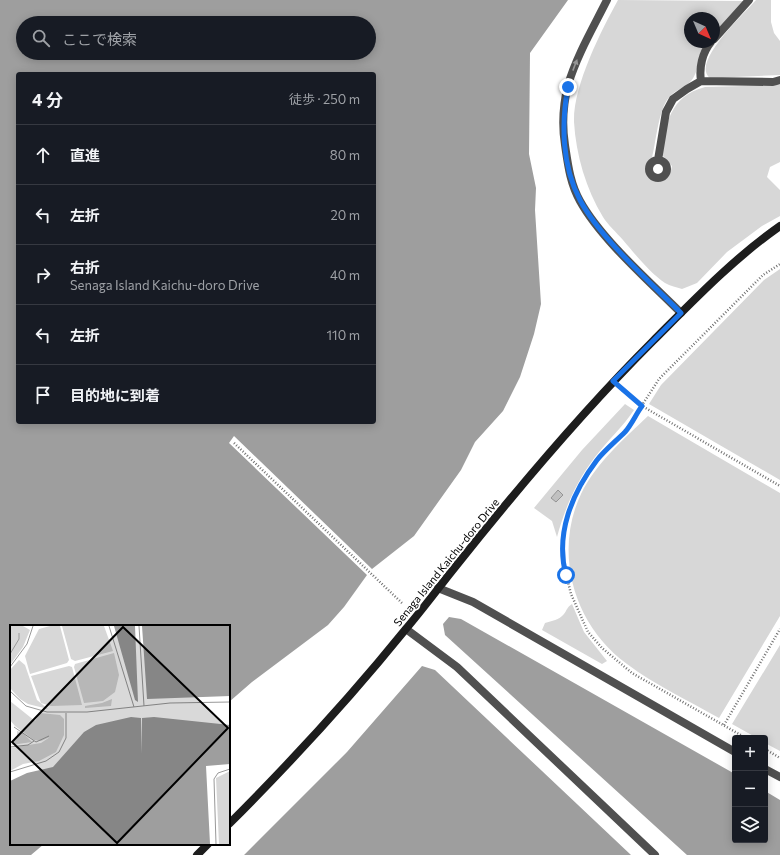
<!DOCTYPE html>
<html lang="ja">
<head>
<meta charset="utf-8">
<style>
	body { margin:0; font-family:Commissioner,"Noto Sans JP",sans-serif; background:#242831; color:#f1f3f6 }
	.controls { position:absolute; right:12px; bottom:12px; display:grid; overflow:hidden; border-radius:4px; box-shadow:0 2px 10px #0003 }
	.controls button { width:36px; height:36px; display:grid; place-items:center; padding:0; border:0; border-bottom:1px solid #363941; background:#171b24; color:#f1f3f6; font:20px sans-serif }
	.compass { position:absolute; left:684px; top:12px; width:36px; height:36px; border-radius:50%; background:#171b24; box-shadow:0 2px 10px #0003; rotate:136deg }
	.stop { position:absolute; width:12px; height:12px; margin:-9px; border:3px solid #1a73e8; border-radius:50%; background:#fff }
	.stop.end { background:#1a73e8; border-color:#fff; box-shadow:0 1px 4px #0008 }
	.list { margin:0; padding:0; list-style:none }
	h2 { display:flex; justify-content:space-between; align-items:center; height:52px; margin:0; padding:0 16px; font-size:17px }
	h2 small { font-size:13px; font-weight:400; color:#9ea1a6 }
	.list li { display:grid; grid-template-columns:26px 1fr auto; gap:12px; align-items:center; box-sizing:border-box; height:60px; padding:0 16px; border-top:1px solid #363941 }
	.list b { display:block; font-size:15px; white-space:nowrap }
	.list p { margin:0; font-size:13px; white-space:nowrap; color:#9ea1a6 }
	.list em { font-size:13px; font-style:normal; color:#9ea1a6 }
	.icon { flex:none; width:22px; height:22px; fill:none; stroke:currentColor; stroke-width:2; stroke-linecap:round; stroke-linejoin:round }
	.map { position:relative; flex:none; width:780px; height:855px; overflow:hidden }
	.search { position:absolute; background:#171b24; box-shadow:0 2px 10px #0003; left:16px; top:16px; width:360px; height:44px; display:flex; align-items:center; gap:10px; box-sizing:border-box; padding:0 14px; border-radius:22px; color:#9ea1a6; font-size:15px }
	.panel { position:absolute; background:#171b24; box-shadow:0 2px 10px #0003; left:16px; top:72px; width:360px; height:352px; border-radius:4px }
	.map>svg:first-child { display:block }
	.green { fill:#d7d7d7 }
	.water { fill:#9e9e9e; fill-rule:evenodd }
	.building { fill:#c0c0c0; stroke:#949494 }
	.lines { fill:none; stroke-linecap:round; stroke-linejoin:round }
	.path { stroke:#727272; stroke-width:2.5; stroke-dasharray:1 2; stroke-linecap:butt }
	.lane { stroke:#505050; stroke-width:8 }
	.street { stroke:#505050; stroke-width:8 }
	.secondary { stroke:#1d1d1d; stroke-width:8 }
	.oneway { fill:#969696 }
	.route { stroke:#1a73e8; stroke-width:5 }
	.labels { text-anchor:middle; dominant-baseline:central; stroke-width:3.5; stroke-linejoin:round; paint-order:stroke }
	.street-label { font-size:11px; fill:#000; stroke:#fff }
	.inset-road { fill:none; stroke:#999; stroke-width:1 }
	.view { fill:#000; fill-opacity:0.15; stroke:#000; stroke-width:2 }
	.inset-edge { fill:none; stroke:#000; stroke-width:2 }
</style>
</head>
<body>
<div class="map">
<svg width="780" height="855" viewBox="0 0 780 855">
	<rect width="100%" height="100%" fill="#fff"/>
	<!-- green -->
	<path class="green" d="M618,0L744,1L714,34V18H690V42H707L703,46C701,55 697,75 691,81C684,89 673,90 667,100C658,114 656,142 652,158L649,161L646,169L651,177L658,182C668,180 670,175 672,166L662,155C665,124 670,96 705,87L780,85V162L770,167L767,177L780,190V216L762,226L727,252L697,283L682,289C677,287 670,286 665,283C650,273 634,253 623,240C616,232 608,225 603,217C586,189 576,155 574,122C573,86 601,31 618,0Z
		M756,0H771V22L774,33L780,41V75L710,78C690,63 745,13 756,0Z
		M780,269V480L649,404L661,385L764,280Z
		M625,404L634,410C622,428 607,441 595,457C576,482 565,508 557,537L552,521L534,508L582,450Z
		M648,416L780,493V616L719,718C689,701 655,685 627,664C574,626 553,553 581,494C596,463 624,439 648,416Z
		M572,604L584,632L607,661L602,664L542,630L545,623C552,621 559,620 564,614C567,610 567,607 572,604Z
		M780,645V751L765,743V738H757L732,724Z"/>
	<!-- water -->
	<path class="water" d="M0,0H568L530,53L529,154L536,188L535,210L541,304L534,334L520,377L503,411L475,442L461,470L414,536L372,569L234,436L229,443L367,575L344,607L328,625L252,682L229,702V626H11V844H44L31,855H0ZM23,23H369V53H23ZM18,74H374V422H18Z
		M449,617L461,619L735,774V840H765V791L780,800V855H687L445,635L443,624Z
		M422,666L435,670L631,855H244L347,752Z"/>
	<!-- building -->
	<path class="building" d="M558,490L563,495L556,502L551,498Z"/>
	<g class="lines">
		<!-- path -->
		<path class="path" d="M622,390L642,406L780,486
			M234,443L403,604
			M724,725L780,629
			M746,738L632,673L602,648L588,632L571,594L564,566L562,544L566,521L571,503L597,459L626,430L659,379L763,275L780,264
			M765,749L780,758"/>
		<!-- lane -->
		<path class="lane" d="M406,629L457,667L655,855"/>
		<!-- street -->
		<path class="street" d="M607,0C593,28 577,55 568,85C563,105 562,126 565,145C568,165 570,183 580,201C601,239 649,281 681,313
			M714,39L749,0
			M701,81C699,68 702,53 711,42
			M658,160L666,112L673,99L687,89L701,81L773,82L780,80
			M649 169a9 9 0 1 1 18 0a9 9 0 1 1-18 0Z
			M438,588L473,602L735,752
			M765,769L780,777"/>
		<!-- secondary -->
		<path class="secondary" d="M229,824C291,762 350,698 405,630C423,609 439,587 456,566C518,488 582,412 653,341C693,301 733,259 780,226
			M197,855L208,844"/>
	</g>
	<!-- one-way arrows -->
	<defs><path id="oneway-solid" d="M-6-.8H1V-3.2L6.5 0L1 3.2V.8H-6Z"/></defs>
	<use class="oneway" href="#oneway-solid" transform="translate(575 65) rotate(-69)"/>
	<g class="lines">
		<!-- route -->
		<path class="route" d="M566,575C555,534 572,493 597,460C605,450 616,441 625,432C632,424 636,414 642,406L613,381L681,313C650,282 600,238 580,200C562,166 561,124 568,87"/>
	</g>
	<g class="labels">
		<!-- street labels -->
		<g class="street-label">
			<text transform="translate(446 562) rotate(-51)">Senaga Island Kaichu-doro Drive</text>
		</g>
	</g>
	<!-- overview -->
	<g transform="translate(10 625)">
		<rect width="220" height="220" fill="#fff"/>
		<path d="M0,1H13L20,5L13,22L0,40ZM40,1H50L59,35L57,38L20,49L15,31L29,4ZM52,1H94L103,26L65,36L61,34ZM104,28L109,50L105,67L93,76L74,78L64,42L65,39ZM9,35L15,40L27,75L38,84L18,79L10,74L0,63V45ZM59,41L62,42L72,80L41,81L31,78L21,51ZM102,74L101,81L75,83V81L92,78ZM0,76L25,96L30,88L50,90L54,94V110L46,127L29,136L13,139L0,146V123L31,118L40,112L31,116L24,115L5,101L0,95ZM7,106L13,108L22,117L1,120L7,113ZM220,146V219H209L206,153Z" fill="#d7d7d7"/>
		<path d="M104,1H125L128,77L125,75ZM132,1H220V71L137,74ZM121,92L131,93L132,129V93L144,92L220,100V139L196,141L200,219H0V156L17,148L43,142L74,107L86,100Z" fill="#9e9e9e"/>
		<path class="inset-road" d="M99,1L124,82M129,1L134,81M0,29L9,14V8M0,42L17,19L23,1M0,66L16,81L37,87H77L160,78L220,77M4,102L26,117L39,111M0,122L18,120L24,116M0,147L36,136L49,127L56,113V88M206,219L204,154L208,148L220,144"/>
		<path class="view" d="M113,2L218,103L107,218L2,117Z"/>
		<rect width="220" height="220" class="inset-edge"/>
	</g>
</svg>
<div class="controls">
<button>+</button>
<button>−</button>
<button><svg class="icon" aria-label="layers" viewBox="0 0 24 24"><path d="M12 4l9 5-9 5-9-5zM3 14l9 5 9-5"/></svg></button>
</div>
<svg class="compass" viewBox="-18 -18 36 36"><path d="M0-13l5 13h-10z" fill="#e53935"/><path d="M0 13l5-13h-10z" fill="#9ea1a6"/></svg>
<div class="stop" style="left:566px;top:575px"></div>
<div class="stop end" style="left:568px;top:87px"></div>
<div class="search"><svg class="icon" aria-label="search" viewBox="0 0 24 24"><circle cx="10" cy="10" r="6"/><path d="M15 15l6 6"/></svg>ここで検索</div>
<section class="panel">
<h2>4 分<small>徒歩 · 250 m</small></h2>
<ul class="list">
<li><svg class="icon" aria-label="ahead" viewBox="0 0 24 24"><path d="M12 20V5M6 11l6-6 6 6"/></svg><div><b>直進</b></div><em>80 m</em></li>
<li><svg class="icon" aria-label="left" viewBox="0 0 24 24"><path d="M17 20v-9H6M10 6l-5 5 5 5"/></svg><div><b>左折</b></div><em>20 m</em></li>
<li><svg class="icon" aria-label="right" viewBox="0 0 24 24"><path d="M7 20v-9h11M14 6l5 5-5 5"/></svg><div><b>右折</b><p>Senaga Island Kaichu-doro Drive</p></div><em>40 m</em></li>
<li><svg class="icon" aria-label="left" viewBox="0 0 24 24"><path d="M17 20v-9H6M10 6l-5 5 5 5"/></svg><div><b>左折</b></div><em>110 m</em></li>
<li><svg class="icon" aria-label="arrive" viewBox="0 0 24 24"><path d="M6 21V4h12l-3 4 3 4H6"/></svg><div><b>目的地に到着</b></div></li>
</ul>
</section>
</div>
</body>
</html>
